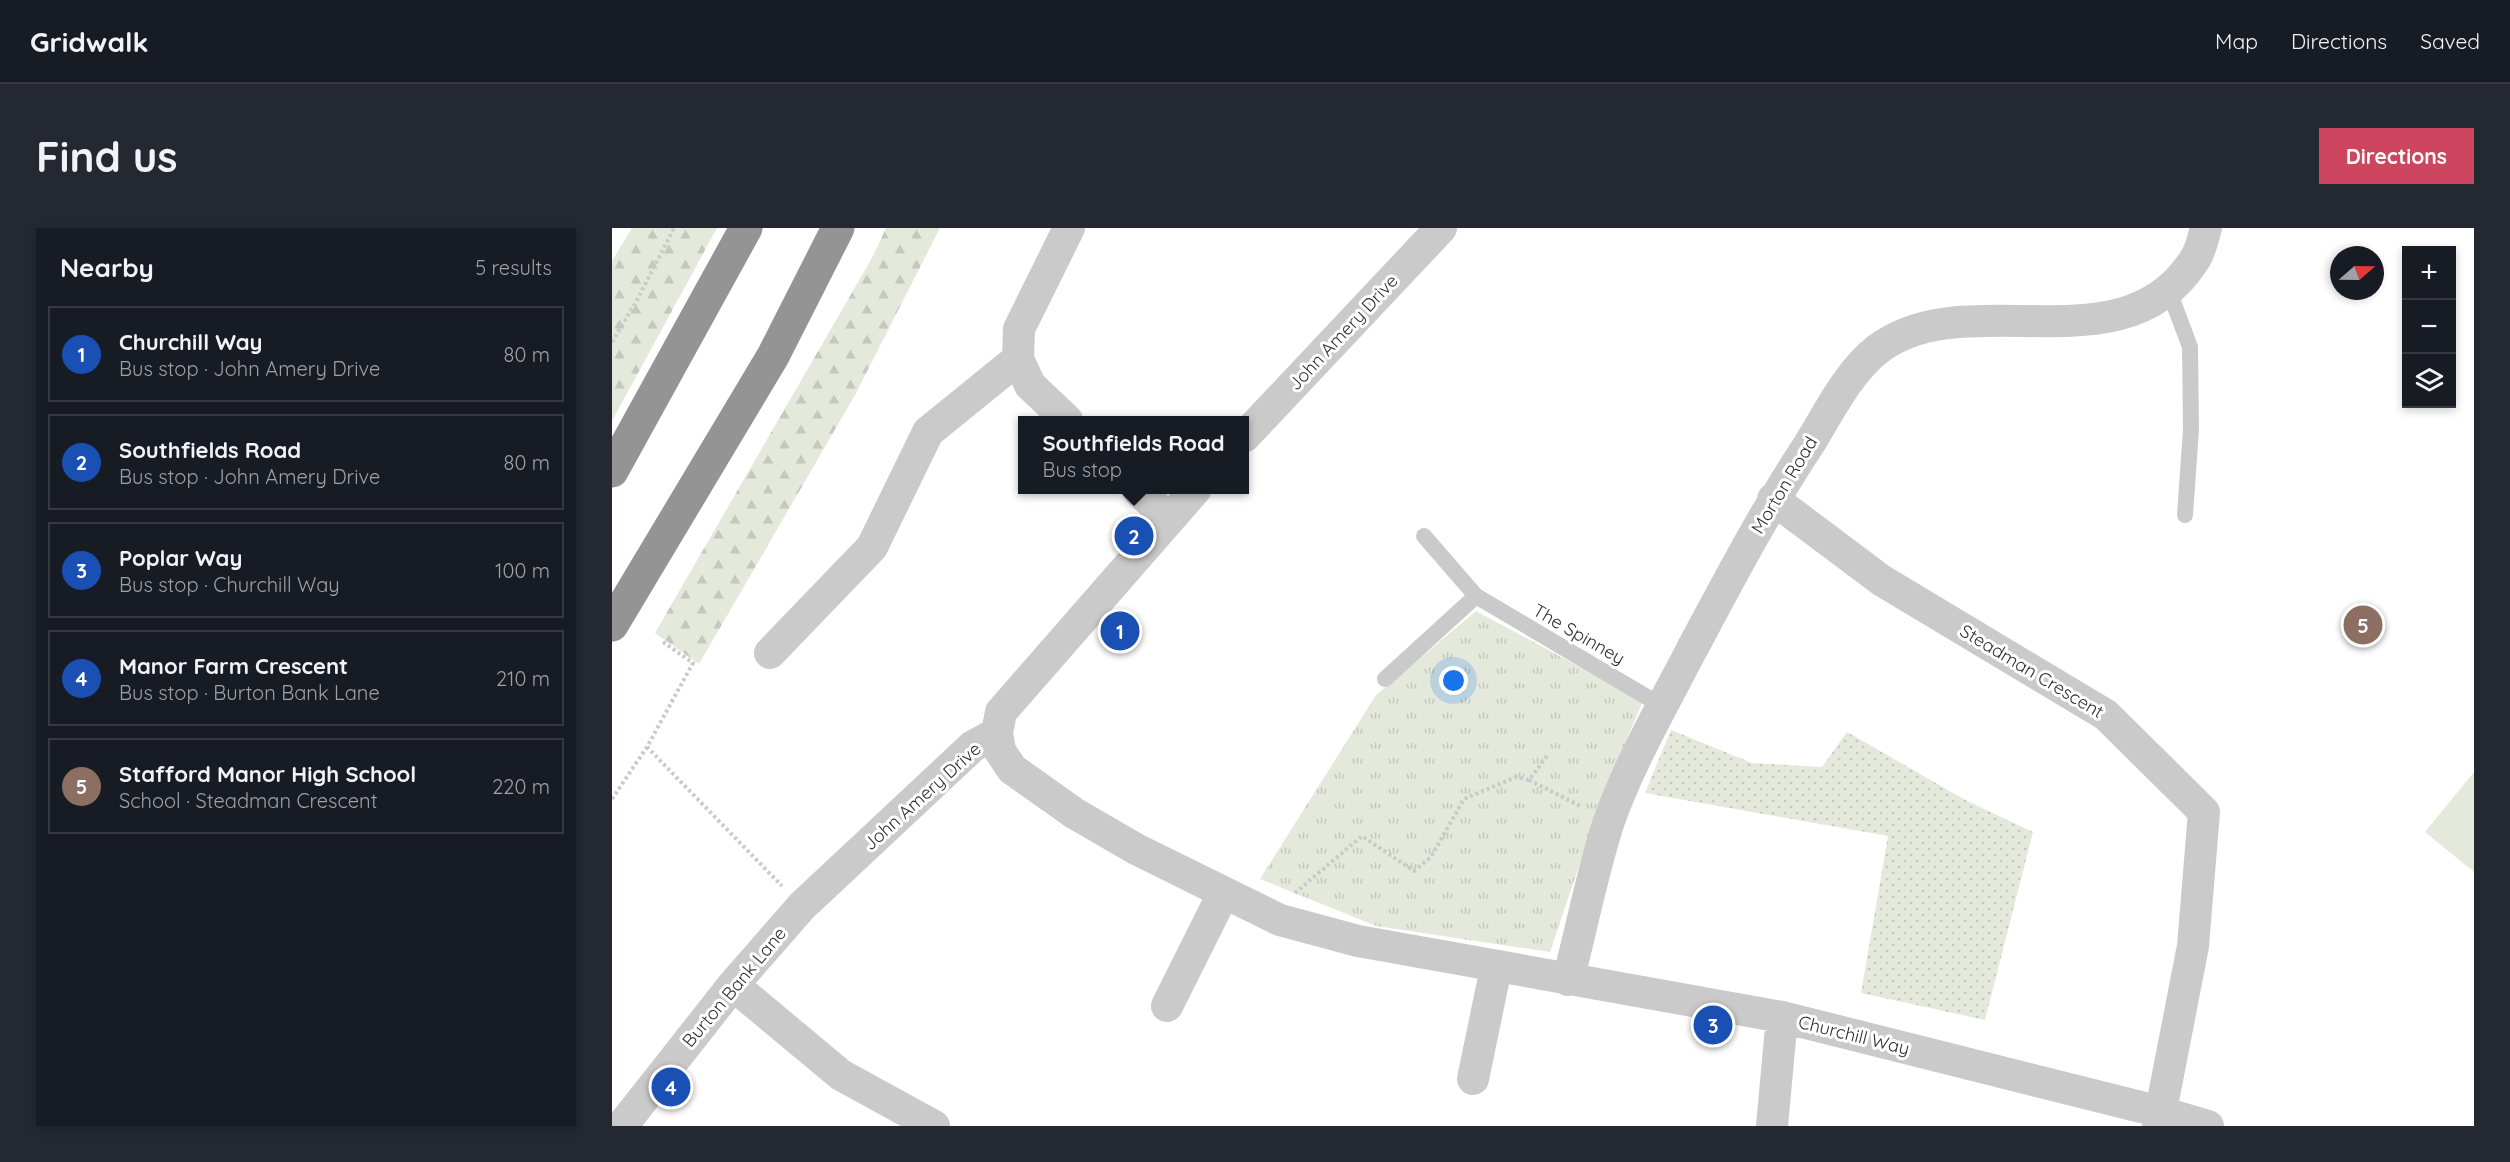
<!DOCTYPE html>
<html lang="en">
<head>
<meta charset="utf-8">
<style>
	body { margin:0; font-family:Quicksand,sans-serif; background:#242831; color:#f1f3f6 }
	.controls { position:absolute; right:18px; top:18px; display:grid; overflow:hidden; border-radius:0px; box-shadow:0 3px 9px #0003 }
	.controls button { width:54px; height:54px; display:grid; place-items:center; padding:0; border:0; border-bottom:2px solid #363941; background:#171b24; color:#f1f3f6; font:30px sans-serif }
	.compass { position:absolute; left:1718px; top:18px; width:54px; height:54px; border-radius:50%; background:#171b24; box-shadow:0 3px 9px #0003; rotate:70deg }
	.you { position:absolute; left:842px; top:453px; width:21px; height:21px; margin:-15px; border:4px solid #fff; border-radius:50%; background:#1a73e8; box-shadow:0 0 0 9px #1a73e833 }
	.badge { display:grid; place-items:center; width:39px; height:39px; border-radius:50%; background:#ce4560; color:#fff; font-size:20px; font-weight:700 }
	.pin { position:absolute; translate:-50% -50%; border:3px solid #fff; box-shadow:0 2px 6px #0006 }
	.popup { position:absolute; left:406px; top:188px; width:231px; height:78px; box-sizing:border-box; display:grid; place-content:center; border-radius:0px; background:#171b24; filter:drop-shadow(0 2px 4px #0005); font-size:20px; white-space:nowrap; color:#9ea1a6 }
	.popup b { font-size:22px; color:#f1f3f6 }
	.popup::after { content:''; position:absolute; left:50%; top:100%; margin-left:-12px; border:12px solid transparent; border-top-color:#171b24 }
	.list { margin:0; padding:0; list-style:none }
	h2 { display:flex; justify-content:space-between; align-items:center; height:78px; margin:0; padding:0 24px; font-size:26px }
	h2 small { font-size:20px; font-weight:400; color:#9ea1a6 }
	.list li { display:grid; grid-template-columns:39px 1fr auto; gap:18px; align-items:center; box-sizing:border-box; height:96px; margin:0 12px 12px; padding:0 12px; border:2px solid #363941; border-radius:0px }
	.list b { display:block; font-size:22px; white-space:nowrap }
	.list p { margin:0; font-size:20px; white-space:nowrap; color:#9ea1a6 }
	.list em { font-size:20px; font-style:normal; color:#9ea1a6 }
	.icon { flex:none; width:33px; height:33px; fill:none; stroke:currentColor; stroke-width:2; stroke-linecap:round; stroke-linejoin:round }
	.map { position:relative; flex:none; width:1862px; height:898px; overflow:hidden; border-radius:0px }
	header { display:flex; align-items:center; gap:36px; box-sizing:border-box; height:84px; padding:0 30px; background:#171b24; border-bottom:2px solid #363941 }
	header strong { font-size:28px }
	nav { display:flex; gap:33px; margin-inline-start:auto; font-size:21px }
	.intro { display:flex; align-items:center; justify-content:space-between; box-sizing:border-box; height:144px; padding:0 36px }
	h1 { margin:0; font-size:42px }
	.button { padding:15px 27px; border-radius:0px; background:#ce4560; color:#fff; font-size:21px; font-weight:700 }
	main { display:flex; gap:36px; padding:0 36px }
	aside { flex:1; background:#171b24; border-radius:0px; box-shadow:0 3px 9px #0003 }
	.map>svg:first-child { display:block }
	.grass { fill:#e4e9dc }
	.forest { fill:url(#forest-firs) }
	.park { fill:url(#park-tufts) }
	.garden { fill:url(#garden-dots) }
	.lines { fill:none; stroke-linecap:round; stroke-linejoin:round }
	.path { stroke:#cacaca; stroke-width:4; stroke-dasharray:3 3; stroke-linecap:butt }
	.service { stroke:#cacaca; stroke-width:16 }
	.minor { stroke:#cacaca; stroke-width:32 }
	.motorway { stroke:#949494; stroke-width:33 }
	.labels { text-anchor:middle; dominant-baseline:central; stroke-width:6; stroke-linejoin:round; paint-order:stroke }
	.street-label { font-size:18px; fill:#2d2d2d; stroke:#fff }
</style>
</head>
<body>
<header>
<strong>Gridwalk</strong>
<nav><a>Map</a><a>Directions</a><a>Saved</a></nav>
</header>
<div class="intro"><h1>Find us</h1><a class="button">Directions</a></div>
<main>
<aside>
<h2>Nearby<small>5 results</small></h2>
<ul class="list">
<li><span class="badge" style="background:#1a4fb4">1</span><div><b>Churchill Way</b><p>Bus stop · John Amery Drive</p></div><em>80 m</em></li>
<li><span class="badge" style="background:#1a4fb4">2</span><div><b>Southfields Road</b><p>Bus stop · John Amery Drive</p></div><em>80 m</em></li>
<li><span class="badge" style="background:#1a4fb4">3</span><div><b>Poplar Way</b><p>Bus stop · Churchill Way</p></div><em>100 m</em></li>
<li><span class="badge" style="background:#1a4fb4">4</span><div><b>Manor Farm Crescent</b><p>Bus stop · Burton Bank Lane</p></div><em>210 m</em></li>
<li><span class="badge" style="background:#8d6e63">5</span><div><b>Stafford Manor High School</b><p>School · Steadman Crescent</p></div><em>220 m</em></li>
</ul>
</aside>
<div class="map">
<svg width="1862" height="898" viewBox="0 0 1862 898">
	<defs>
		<pattern id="forest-firs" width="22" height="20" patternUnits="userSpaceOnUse" patternTransform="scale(1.5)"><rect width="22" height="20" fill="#e4e9dc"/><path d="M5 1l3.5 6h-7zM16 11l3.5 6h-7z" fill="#c4c8bd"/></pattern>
		<pattern id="park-tufts" width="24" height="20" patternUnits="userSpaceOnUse" patternTransform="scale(1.5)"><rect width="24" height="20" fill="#e4e9dc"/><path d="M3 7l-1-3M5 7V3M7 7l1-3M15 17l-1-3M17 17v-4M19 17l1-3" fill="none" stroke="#c4c8bd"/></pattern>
		<pattern id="garden-dots" width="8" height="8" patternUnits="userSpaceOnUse" patternTransform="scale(1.5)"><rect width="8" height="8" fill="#e4e9dc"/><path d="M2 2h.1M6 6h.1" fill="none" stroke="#c4c8bd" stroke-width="1.8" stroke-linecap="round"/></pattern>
	</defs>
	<rect width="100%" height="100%" fill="#fff"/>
	<!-- grass -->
	<path class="grass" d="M1862,544V644L1813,604Z"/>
	<!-- forest -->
	<path class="forest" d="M20,0H105L0,193V33Z
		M274,0H328L243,167L87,436L43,405L260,30Z"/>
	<!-- park -->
	<path class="park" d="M864,383L1031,473L991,567L938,724L764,698L648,651L764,467Z"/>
	<!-- garden -->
	<path class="garden" d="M1059,502L1140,535L1210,539L1235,504L1355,573L1421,604L1373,792L1249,765L1276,608L1033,565Z"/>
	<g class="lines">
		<!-- path -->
		<path class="path" d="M0,114L24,74L62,0
			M51,414L81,435L35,519L170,658
			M935,528L917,552L970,579
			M0,571L35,519
			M683,665L750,608L802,643L819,629L852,571L904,549L917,552"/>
		<!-- service -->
		<path class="service" d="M1557,63L1578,119L1579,201L1573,287
			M864,368L1050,478
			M773,451L864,368L812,308"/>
		<!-- minor -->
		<path class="minor" d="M455,192L418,157L406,131L407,101L457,0
			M633,208L829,0
			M526,262L556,290
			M583,262L389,484L385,505L388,523L400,541L462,585L524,621L668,692L746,713L1170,789L1549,884L1596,898
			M1161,271L1269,352L1494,487L1592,584L1581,718L1546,898
			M158,425L260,319L316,204L406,131
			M956,752C970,699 980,645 997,593C1018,534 1051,477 1080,421C1117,352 1153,283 1196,218C1216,186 1236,144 1266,121C1356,53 1512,145 1583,31C1589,22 1591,10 1594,0
			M121,757L229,847L322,898
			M555,778L611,666
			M861,851L884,740
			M10,898L121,757L190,678L361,518L385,505
			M1160,898L1170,789"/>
		<!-- motorway -->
		<path class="motorway" d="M0,243L134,0
			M0,397L161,128L226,0"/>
	</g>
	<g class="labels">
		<!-- street labels -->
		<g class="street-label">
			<text transform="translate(731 104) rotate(-47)">John Amery Drive</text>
			<text transform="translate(1172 257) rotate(-59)">Morton Road</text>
			<text transform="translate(967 406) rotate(30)">The Spinney</text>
			<text transform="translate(1420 443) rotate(31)">Steadman Crescent</text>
			<text transform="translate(310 568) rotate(-42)">John Amery Drive</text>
			<text transform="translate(122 759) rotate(-50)">Burton Bank Lane</text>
			<text transform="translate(1242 807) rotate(14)">Churchill Way</text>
		</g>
	</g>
</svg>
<div class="controls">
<button>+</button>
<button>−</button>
<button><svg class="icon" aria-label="layers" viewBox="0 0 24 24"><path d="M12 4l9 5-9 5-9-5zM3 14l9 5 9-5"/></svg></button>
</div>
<svg class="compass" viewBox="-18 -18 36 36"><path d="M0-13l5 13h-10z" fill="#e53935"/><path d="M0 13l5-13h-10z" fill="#9ea1a6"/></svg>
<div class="you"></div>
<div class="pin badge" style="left:508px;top:403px;background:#1a4fb4">1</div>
<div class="pin badge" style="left:522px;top:308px;background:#1a4fb4">2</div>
<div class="popup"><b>Southfields Road</b>Bus stop</div>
<div class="pin badge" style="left:1101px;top:797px;background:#1a4fb4">3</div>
<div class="pin badge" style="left:59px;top:859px;background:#1a4fb4">4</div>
<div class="pin badge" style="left:1751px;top:397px;background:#8d6e63">5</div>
</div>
</main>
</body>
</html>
